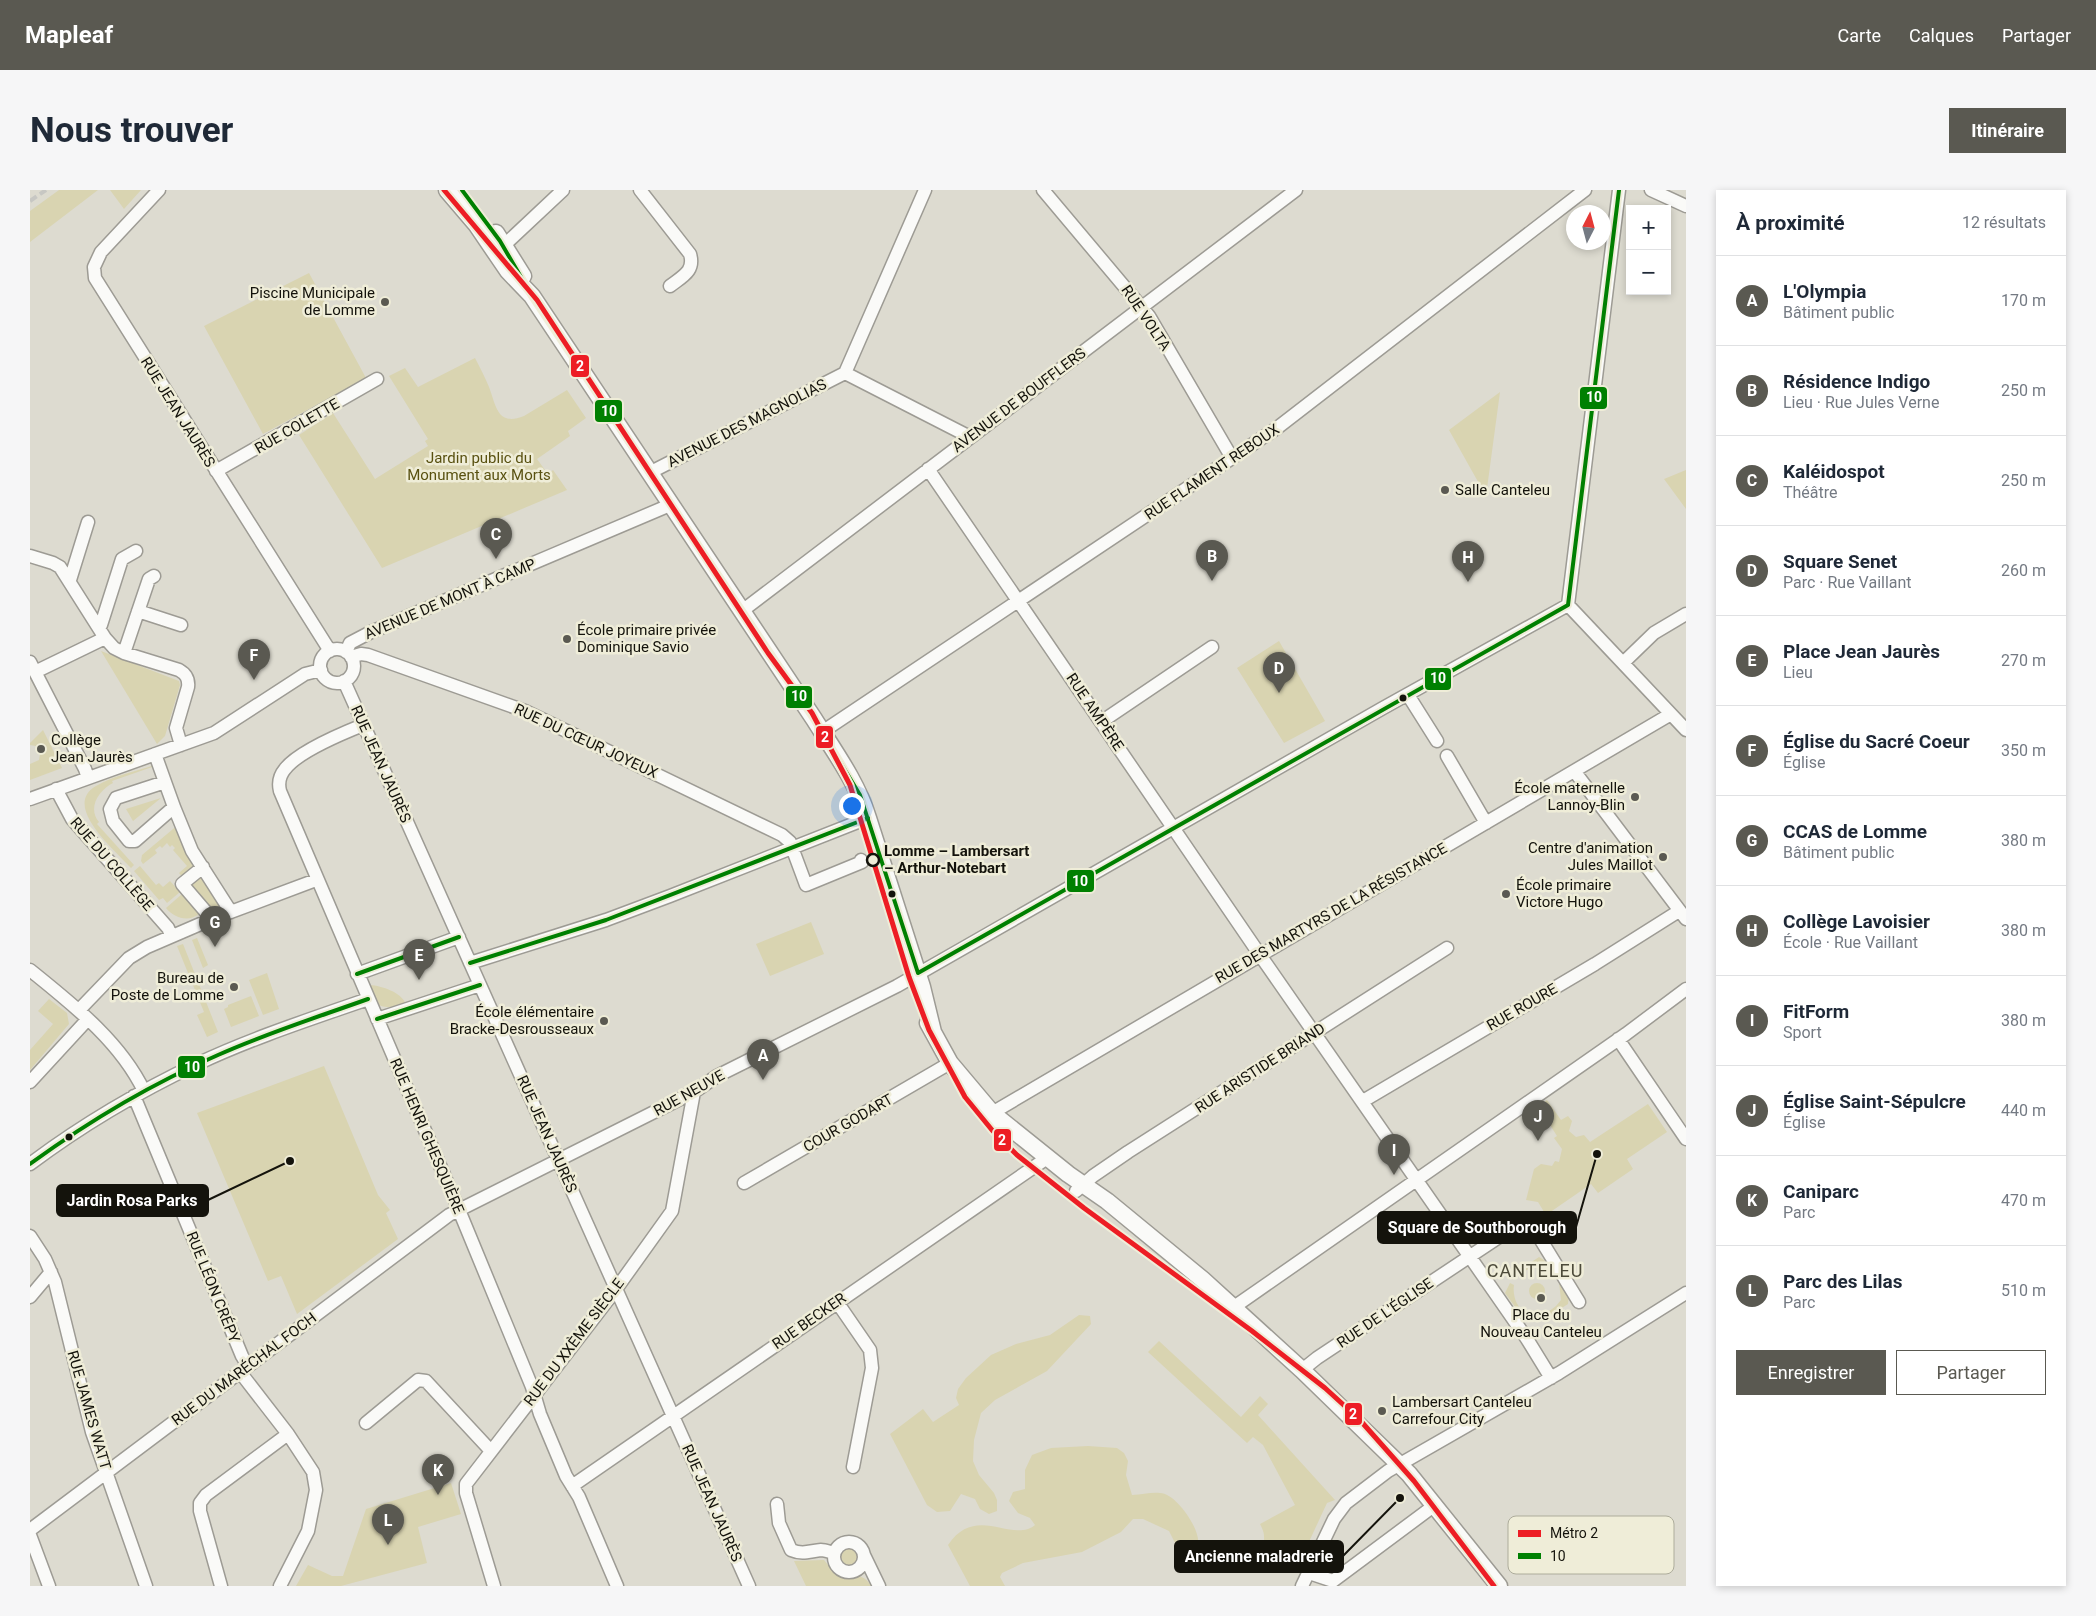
<!DOCTYPE html>
<html lang="fr">
<head>
<meta charset="utf-8">
<style>
	body { margin:0; font-family:Roboto,sans-serif; background:#f6f6f7; color:#1f2937 }
	.controls { position:absolute; right:15px; top:15px; display:grid; overflow:hidden; border-radius:0px; box-shadow:0 2px 8px #0003 }
	.controls button { width:45px; height:45px; display:grid; place-items:center; padding:0; border:0; border-bottom:1px solid #e0e1e3; background:#fff; color:#1f2937; font:25px sans-serif }
	.compass { position:absolute; left:1536px; top:15px; width:45px; height:45px; border-radius:50%; background:#fff; box-shadow:0 2px 8px #0003; rotate:6deg }
	.you { position:absolute; left:821px; top:615px; width:18px; height:18px; margin:-12px; border:4px solid #fff; border-radius:50%; background:#1a73e8; box-shadow:0 0 0 8px #1a73e833 }
	.badge { display:grid; place-items:center; width:32px; height:32px; border-radius:50%; background:#5a5951; color:#fff; font-size:16px; font-weight:700 }
	.pin { position:absolute; translate:-50% -41px; filter:drop-shadow(0 1px 2px #0008) }
	.pin::after { content:''; position:absolute; top:26px; width:18px; height:15px; background:inherit; clip-path:polygon(0 0,100% 0,50% 100%) }
	.list { margin:0; padding:0; list-style:none }
	h2 { display:flex; justify-content:space-between; align-items:center; height:65px; margin:0; padding:0 20px; font-size:21px }
	h2 small { font-size:16px; font-weight:400; color:#747a83 }
	.list li { display:grid; grid-template-columns:32px 1fr auto; gap:15px; align-items:center; box-sizing:border-box; height:90px; padding:0 20px; border-top:1px solid #e0e1e3 }
	.list b { display:block; font-size:19px; white-space:nowrap }
	.list p { margin:0; font-size:16px; white-space:nowrap; color:#747a83 }
	.list em { font-size:16px; font-style:normal; color:#747a83 }
	.actions { display:flex; gap:10px; padding:15px 20px }
	.actions a { flex:1; padding:11px 0; border:1px solid #5a5951; border-radius:0px; text-align:center; font-size:18px; color:#5a5951 }
	.actions .main { background:#5a5951; color:#fff }
	.map { position:relative; flex:none; width:1656px; height:1396px; overflow:hidden; border-radius:0px }
	header { display:flex; align-items:center; gap:30px; box-sizing:border-box; height:70px; padding:0 25px; background:#5a5951; color:#fff }
	header strong { font-size:24px }
	nav { display:flex; gap:28px; margin-inline-start:auto; font-size:18px }
	.intro { display:flex; align-items:center; justify-content:space-between; box-sizing:border-box; height:120px; padding:0 30px }
	h1 { margin:0; font-size:35px }
	.button { padding:12px 22px; border-radius:0px; background:#5a5951; color:#fff; font-size:18px; font-weight:700 }
	main { display:flex; gap:30px; padding:0 30px }
	aside { flex:1; background:#fff; border-radius:0px; box-shadow:0 2px 8px #0003 }
	.map>svg:first-child { display:block }
	.green { fill:#d9d4b1 }
	.lines { fill:none; stroke-linecap:round; stroke-linejoin:round }
	.minor-casing { stroke:#9d9b94; stroke-width:15 }
	.major-casing { stroke:#9d9b94; stroke-width:19 }
	.minor { stroke:#fafaf8; stroke-width:12 }
	.major { stroke:#fafaf8; stroke-width:16 }
	.rail { stroke:#c7c7c3; stroke-width:4; stroke-dasharray:8 4; stroke-linecap:butt }
	.bus-1-casing { stroke:#efedd8; stroke-width:8 }
	.bus-1 { stroke:#008001; stroke-width:4 }
	.metro-1-casing { stroke:#efedd8; stroke-width:9 }
	.metro-1 { stroke:#ed1d24; stroke-width:5 }
	.poi-dot { fill:#5a5951; stroke:#efedd8; stroke-width:2 }
	.bus-dot { fill:#14130c; stroke:#efedd8; stroke-width:2 }
	.stop-dot { fill:#efedd8; stroke:#14130c; stroke-width:2.5 }
	.labels { text-anchor:middle; dominant-baseline:central; stroke-width:5; stroke-linejoin:round; paint-order:stroke }
	.poi-label { font-size:15px; fill:#14130c; stroke:#efedd8; text-anchor:end }
	.street-label { font-size:15px; fill:#14130c; stroke:#efedd8 }
	.park-label { font-size:15px; fill:#595111; stroke:#efedd8 }
	.stop-label { font-size:15px; font-weight:bold; fill:#14130c; stroke:#efedd8; text-anchor:start }
	.quarter-label { font-size:18px; letter-spacing:1px; fill:#4c4a39; stroke:#efedd8 }
	.key { fill:#efedd8; stroke:#adac9b; stroke-width:1 }
	.key-label { font-size:14px; fill:#14130c }
	.leader { fill:none; stroke:#14130c; stroke-width:2 }
	.callout-dot { fill:#14130c; stroke:#efedd8; stroke-width:2 }
	.callout { fill:#14130c; stroke:#14130c; stroke-width:2 }
	.callout-label { font-size:16px; text-anchor:middle; font-weight:bold; fill:#fff }
	.line-badge { stroke:#efedd8; stroke-width:2 }
	.badge-label { font-size:14px; text-anchor:middle; font-weight:bold; fill:#fff }
</style>
</head>
<body>
<header>
<strong>Mapleaf</strong>
<nav><a>Carte</a><a>Calques</a><a>Partager</a></nav>
</header>
<div class="intro"><h1>Nous trouver</h1><a class="button">Itinéraire</a></div>
<main>
<div class="map">
<svg width="1656" height="1396" viewBox="0 0 1656 1396">
	<rect width="100%" height="100%" fill="#dddbd0"/>
	<!-- green -->
	<path class="green" d="M29,0H68L0,52V21Z
		M80,0H111L94,19Z
		M279,83L336,188L233,244L174,136Z
		M445,168C450,178 455,187 459,197C466,215 467,237 494,226L537,200L556,228L538,241L540,246L507,269L518,284L523,280L537,300L352,378L269,245L303,223L345,289L398,256L395,251L398,249L359,186L375,178L388,197Z
		M1470,202L1456,306L1419,240Z
		M1656,280V319L1634,289Z
		M1249,451L1295,531L1254,553L1207,478Z
		M71,461L149,491L150,495L135,546L127,554Z
		M13,540L32,578L0,590V574L9,570L10,564L6,556L0,555V553Z
		M125,575V576L82,591L83,593C69,600 57,618 69,632L67,634L104,675L101,678C86,661 31,616 66,596C83,586 106,581 125,575Z
		M131,608L103,631L96,619Z
		M149,634L167,673L153,688L149,683L157,676L143,660L145,658L142,655L140,657L137,653L132,658L130,656L125,660L127,663L113,674L111,671L112,665Z
		M110,676L126,695L129,693L133,697L140,691L150,702L137,713L133,708L129,710L104,681Z
		M169,684L192,716L180,721L157,694Z
		M152,704L170,723C159,733 144,728 136,718Z
		M781,732L794,764L740,786L726,754Z
		M167,748L178,775L173,778L162,750Z
		M153,754L188,842L177,847L167,825L174,822L147,756Z
		M237,783L249,819L233,825L219,790Z
		M340,795C352,796 371,802 376,814C356,820 341,819 340,795Z
		M221,806L229,826L201,837L194,819L198,817V815Z
		M19,809L37,823L39,834L0,880V860L23,834L8,821Z
		M294,876L348,1005L360,1020L356,1023L368,1049L267,1124L251,1086L238,1091L167,923Z
		M1517,910L1531,930L1538,926L1542,931L1539,941L1546,947L1554,945L1560,952L1618,914L1637,942L1597,969L1603,979L1568,1003L1561,994L1516,1025L1508,1012L1496,1010L1504,979L1511,974L1522,976L1525,971L1529,972L1532,959L1524,948L1527,946L1513,924L1509,926L1505,919Z
		M1509,1067L1519,1073L1525,1082L1523,1083C1511,1071 1499,1078 1487,1086L1485,1083Z
		M1529,1092H1531L1539,1104L1538,1114L1515,1129L1514,1125L1526,1116L1531,1110Z
		M1480,1093L1484,1095C1482,1108 1489,1124 1503,1124V1130L1494,1129L1475,1103Z
		M1499 1101a8 8 0 1 1 16 0a8 8 0 1 1-16 0Z
		M1049,1125L1060,1126L1061,1134L1017,1181L965,1210L951,1223L944,1250L943,1271L949,1285L964,1303L967,1310V1321L959,1324L950,1319L945,1309L931,1304L920,1321L907,1322L897,1315L860,1244L893,1219L903,1232L929,1215L926,1208L928,1199L936,1188L961,1165L986,1154L1020,1145Z
		M1129,1151L1211,1227L1230,1206L1238,1214L1228,1225L1305,1310L1297,1313L1277,1356L1233,1383C1225,1371 1235,1359 1234,1346C1234,1342 1232,1338 1230,1334L1265,1315L1233,1255L1223,1247L1217,1253L1118,1162Z
		M1058,1256L1087,1258L1094,1263L1098,1271L1096,1285L1102,1305C1112,1305 1121,1302 1130,1303C1146,1303 1171,1340 1168,1354L1150,1363L1139,1341L1113,1329H1103L1091,1342L1052,1362L993,1373L972,1383L970,1387L975,1396H940L918,1355C946,1313 982,1354 1005,1335L1000,1328L988,1323L979,1311L983,1302L995,1299V1280L1002,1265L1021,1258Z
		M421,1293L431,1324L388,1337L397,1373L311,1396H266L278,1375L302,1386H313L336,1319Z
		M810 1367a9 9 0 1 1 18 0a9 9 0 1 1-18 0Z
		M794,1370C813,1396 831,1376 841,1396H776L764,1371Z"/>
	<g class="lines">
		<!-- minor casing -->
		<g class="minor-casing">
			<path id="minor" d="M129,0L71,62L64,77L65,88L300,461
				M610,0L660,64C665,81 653,86 640,96
				M1013,0L1119,126L1202,268
				M1621,0L1656,16
				M468,61L533,0
				M815,183L895,0
				M815,183L940,247
				M898,279L1230,765L1497,1149L1521,1188
				M186,281L347,189
				M619,283L815,183
				M0,366L23,373L30,377L75,448L84,458L94,463L149,480C156,484 159,489 158,497L146,538L151,555
				M40,390L58,332
				M1538,415L1589,0
				M1538,415L1656,540
				M108,421L151,435
				M712,421L1266,0
				M69,437L71,435L92,369L106,361
				M290 476a17 17 0 1 1 34 0a17 17 0 1 1-34 0Z
				M316,462L320,453L341,442L640,315
				M94,463L119,389L124,386
				M321,467L331,464L338,465L495,521L752,645L760,652L776,695L832,672L831,670
				M0,472L55,579L58,588
				M1593,473L1624,443L1656,424
				M5,482L75,448
				M314,491L719,1396
				M1378,505L1407,551
				M1071,532L1182,457
				M333,535C313,543 268,562 255,579C250,585 248,593 250,601L429,1020L502,1197L510,1224L536,1286L549,1307L587,1396
				M792,542L1247,238L1555,0
				M125,564L135,592L86,608L80,619L83,631L99,651H105L144,617L162,661L201,722
				M1417,566L1456,633
				M1545,582L1656,729
				M135,592L144,617
				M26,599L42,629L138,738L141,745
				M0,609L184,543L275,484L291,480
				M173,677L152,694L182,729
				M440,773L576,730L640,706L838,628
				M0,780C42,814 90,851 114,901
				M327,784L429,747
				M49,820L99,768L117,757L182,729L286,690
				M347,829L450,795
				M1588,849L1656,949
				M0,892L58,829
				M104,906L212,1166L218,1176
				M1333,911L1565,774L1649,721
				M962,923L1641,524
				M0,974C52,935 108,902 167,874C222,848 281,829 338,809
				M714,993L920,873
				M1046,1001L1063,986L1098,962L1417,758
				M0,1046L15,1069L25,1092L62,1242L116,1396
				M0,1107L21,1082
				M807,1112L840,1160L842,1178L823,1277
				M1204,1117L1596,844L1656,799
				M1272,1180L1287,1168L1484,1037L1506,1042L1549,1112
				M210,1182L258,1244L283,1282L286,1300L278,1341L250,1396
				M336,1233L388,1190L396,1191L461,1261
				M542,1296L1017,968
				M747,1314L749,1333L761,1360C773,1365 780,1361 791,1360C795,1360 800,1362 804,1363
				M0,1340L419,1025L664,902L687,886L867,796L1353,518L1538,415
				M0,1345L19,1396
				M804 1367a15 15 0 1 1 30 0a15 15 0 1 1-30 0Z
				M834,1365L849,1396
				M1279,1383L1303,1391
				M1303,1391L1405,1315
				M191,1396L170,1321V1313L176,1305L258,1244
				M464,1396L436,1303V1294L584,1102L642,1021L664,902
				M1272,1396L1304,1329L1316,1313L1358,1281L1529,1183L1656,1103"/>
		</g>
		<!-- major casing -->
		<g class="major-casing">
			<path id="major" d="M417,0L446,34L478,81L502,106L784,529C804,561 827,592 838,628L892,797L903,842
				M466,43L493,86
				M898,833L920,873L968,930
				M962,923L1038,984L1077,1011L1172,1089L1272,1180L1379,1284L1469,1396"/>
		</g>
		<!-- minor -->
		<use href="#minor" class="minor"/>
		<!-- major -->
		<use href="#major" class="major"/>
		<!-- rail -->
		<path class="rail" d="M0,11L16,0"/>
		<!-- bus-1 casing -->
		<g class="bus-1-casing">
			<path id="bus-1" d="M432,0L470,51L502,106L784,529L830,605L888,783
				M1538,415L1589,0
				M440,773L576,730L838,628
				M888,783L1538,415
				M327,784L429,747
				M347,829L450,795
				M0,974C59,931 121,894 188,865C237,843 288,827 338,809"/>
		</g>
		<!-- bus-1 -->
		<use href="#bus-1" class="bus-1"/>
		<!-- metro-1 casing -->
		<g class="metro-1-casing">
			<path id="metro-1" d="M414,0L507,110L738,463L782,523L820,595L879,787L899,840L935,907L962,940L987,965L1054,1018L1222,1141L1295,1198L1329,1229L1384,1291L1464,1396"/>
		</g>
		<!-- metro-1 -->
		<use href="#metro-1" class="metro-1"/>
	</g>
	<!-- markers -->
	<g class="poi-dot">
		<circle cx="355" cy="112" r="5"/>
		<circle cx="1415" cy="300" r="5"/>
		<circle cx="537" cy="449" r="5"/>
		<circle cx="11" cy="559" r="5"/>
		<circle cx="1605" cy="607" r="5"/>
		<circle cx="1633" cy="667" r="5"/>
		<circle cx="1476" cy="704" r="5"/>
		<circle cx="204" cy="797" r="5"/>
		<circle cx="574" cy="831" r="5"/>
		<circle cx="1511" cy="1108" r="5"/>
		<circle cx="1352" cy="1221" r="5"/>
	</g>
	<g class="bus-dot">
		<circle cx="1373" cy="508" r="4.5"/>
		<circle cx="862" cy="704" r="4.5"/>
		<circle cx="39" cy="947" r="4.5"/>
	</g>
	<circle class="stop-dot" cx="843" cy="670" r="6"/>
	<g class="labels">
		<!-- poi labels -->
		<g class="poi-label">
			<text x="345" y="103">Piscine Municipale<tspan x="345" dy="17">de Lomme</tspan></text>
			<text x="1425" y="300" text-anchor="start">Salle Canteleu</text>
			<text x="547" y="440" text-anchor="start">École primaire privée<tspan x="547" dy="17">Dominique Savio</tspan></text>
			<text x="21" y="550" text-anchor="start">Collège<tspan x="21" dy="17">Jean Jaurès</tspan></text>
			<text x="1595" y="598">École maternelle<tspan x="1595" dy="17">Lannoy-Blin</tspan></text>
			<text x="1623" y="658">Centre d'animation<tspan x="1623" dy="17">Jules Maillot</tspan></text>
			<text x="1486" y="695" text-anchor="start">École primaire<tspan x="1486" dy="17">Victore Hugo</tspan></text>
			<text x="194" y="788">Bureau de<tspan x="194" dy="17">Poste de Lomme</tspan></text>
			<text x="564" y="822">École élémentaire<tspan x="564" dy="17">Bracke-Desrousseaux</tspan></text>
			<text x="1511" y="1125" text-anchor="middle">Place du<tspan x="1511" dy="17">Nouveau Canteleu</tspan></text>
			<text x="1362" y="1212" text-anchor="start">Lambersart Canteleu<tspan x="1362" dy="17">Carrefour City</tspan></text>
		</g>
		<!-- street labels -->
		<g class="street-label">
			<text transform="translate(1116 128) rotate(56)">RUE VOLTA</text>
			<text transform="translate(989 210) rotate(-37)">AVENUE DE BOUFFLERS</text>
			<text transform="translate(148 222) rotate(58)">RUE JEAN JAURÈS</text>
			<text transform="translate(717 233) rotate(-27)">AVENUE DES MAGNOLIAS</text>
			<text transform="translate(267 236) rotate(-30)">RUE COLETTE</text>
			<text transform="translate(1182 282) rotate(-34)">RUE FLAMENT REBOUX</text>
			<text transform="translate(420 409) rotate(-23)">AVENUE DE MONT À CAMP</text>
			<text transform="translate(1065 522) rotate(56)">RUE AMPÈRE</text>
			<text transform="translate(556 551) rotate(25)">RUE DU CŒUR JOYEUX</text>
			<text transform="translate(351 574) rotate(66)">RUE JEAN JAURÈS</text>
			<text transform="translate(82 674) rotate(49)">RUE DU COLLÈGE</text>
			<text transform="translate(1301 723) rotate(-30)">RUE DES MARTYRS DE LA RÉSISTANCE</text>
			<text transform="translate(1492 817) rotate(-30)">RUE ROURE</text>
			<text transform="translate(1230 878) rotate(-33)">RUE ARISTIDE BRIAND</text>
			<text transform="translate(659 903) rotate(-29)">RUE NEUVE</text>
			<text transform="translate(818 933) rotate(-30)">COUR GODART</text>
			<text transform="translate(517 944) rotate(66)">RUE JEAN JAURÈS</text>
			<text transform="translate(397 946) rotate(67)">RUE HENRI GHESQUIÈRE</text>
			<text transform="translate(183 1097) rotate(68)">RUE LÉON CRÉPY</text>
			<text transform="translate(1355 1123) rotate(-34)">RUE DE L'ÉGLISE</text>
			<text transform="translate(779 1131) rotate(-35)">RUE BECKER</text>
			<text transform="translate(544 1152) rotate(-53)">RUE DU XXÈME SIÈCLE</text>
			<text transform="translate(214 1179) rotate(-37)">RUE DU MARÉCHAL FOCH</text>
			<text transform="translate(59 1220) rotate(74)">RUE JAMES WATT</text>
			<text transform="translate(682 1313) rotate(66)">RUE JEAN JAURÈS</text>
		</g>
		<!-- park labels -->
		<g class="park-label">
			<text x="449" y="268">Jardin public du<tspan x="449" dy="17">Monument aux Morts</tspan></text>
		</g>
		<!-- stop labels -->
		<g class="stop-label">
			<text x="854" y="661">Lomme – Lambersart<tspan x="854" dy="17">– Arthur-Notebart</tspan></text>
		</g>
		<!-- quarter labels -->
		<g class="quarter-label">
			<text x="1505" y="1080">CANTELEU</text>
		</g>
	</g>
	<!-- legend -->
	<rect x="1478" y="1326" width="166" height="58" rx="8" class="key"/>
	<rect x="1488" y="1340" width="23" height="7" fill="#ed1d24"/>
	<rect x="1488" y="1363" width="23" height="6" fill="#008001"/>
	<g class="key-label">
		<text x="1520" y="1348">Métro 2</text>
		<text x="1520" y="1371">10</text>
	</g>
	<!-- callouts -->
	<path class="leader" d="M260 971L178 1010M1567 964L1546 1037M1370 1308L1313 1366"/>
	<g class="callout-dot">
		<circle cx="260" cy="971" r="5"/>
		<circle cx="1567" cy="964" r="5"/>
		<circle cx="1370" cy="1308" r="5"/>
	</g>
	<g class="callout">
		<rect x="27" y="995" width="151" height="31" rx="5"/>
		<rect x="1348" y="1022" width="198" height="31" rx="5"/>
		<rect x="1145" y="1351" width="168" height="31" rx="5"/>
	</g>
	<g class="callout-label">
		<text x="102" y="1016">Jardin Rosa Parks</text>
		<text x="1447" y="1043">Square de Southborough</text>
		<text x="1229" y="1372">Ancienne maladrerie</text>
	</g>
	<g class="line-badge">
		<rect x="540" y="164" width="20" height="24" rx="5" fill="#ed1d24"/>
		<rect x="1549" y="196" width="29" height="24" rx="5" fill="#008001"/>
		<rect x="564" y="209" width="29" height="24" rx="5" fill="#008001"/>
		<rect x="1394" y="477" width="28" height="24" rx="5" fill="#008001"/>
		<rect x="755" y="495" width="28" height="24" rx="5" fill="#008001"/>
		<rect x="785" y="535" width="19" height="24" rx="5" fill="#ed1d24"/>
		<rect x="1036" y="679" width="29" height="24" rx="5" fill="#008001"/>
		<rect x="147" y="865" width="29" height="24" rx="5" fill="#008001"/>
		<rect x="963" y="938" width="19" height="24" rx="5" fill="#ed1d24"/>
		<rect x="1314" y="1212" width="19" height="24" rx="5" fill="#ed1d24"/>
	</g>
	<g class="badge-label">
		<text x="550" y="181">2</text>
		<text x="1564" y="212">10</text>
		<text x="579" y="226">10</text>
		<text x="1408" y="493">10</text>
		<text x="769" y="511">10</text>
		<text x="795" y="552">2</text>
		<text x="1050" y="696">10</text>
		<text x="162" y="882">10</text>
		<text x="972" y="955">2</text>
		<text x="1323" y="1229">2</text>
	</g>
</svg>
<div class="controls">
<button>+</button>
<button>−</button>
</div>
<svg class="compass" viewBox="-18 -18 36 36"><path d="M0-13l5 13h-10z" fill="#e53935"/><path d="M0 13l5-13h-10z" fill="#747a83"/></svg>
<div class="you"></div>
<div class="pin badge" style="left:733px;top:890px">A</div>
<div class="pin badge" style="left:1182px;top:391px">B</div>
<div class="pin badge" style="left:466px;top:369px">C</div>
<div class="pin badge" style="left:1249px;top:503px">D</div>
<div class="pin badge" style="left:389px;top:790px">E</div>
<div class="pin badge" style="left:224px;top:490px">F</div>
<div class="pin badge" style="left:185px;top:757px">G</div>
<div class="pin badge" style="left:1438px;top:392px">H</div>
<div class="pin badge" style="left:1364px;top:985px">I</div>
<div class="pin badge" style="left:1508px;top:951px">J</div>
<div class="pin badge" style="left:408px;top:1305px">K</div>
<div class="pin badge" style="left:358px;top:1355px">L</div>
</div>
<aside>
<h2>À proximité<small>12 résultats</small></h2>
<ul class="list">
<li><span class="badge">A</span><div><b>L'Olympia</b><p>Bâtiment public</p></div><em>170 m</em></li>
<li><span class="badge">B</span><div><b>Résidence Indigo</b><p>Lieu · Rue Jules Verne</p></div><em>250 m</em></li>
<li><span class="badge">C</span><div><b>Kaléidospot</b><p>Théâtre</p></div><em>250 m</em></li>
<li><span class="badge">D</span><div><b>Square Senet</b><p>Parc · Rue Vaillant</p></div><em>260 m</em></li>
<li><span class="badge">E</span><div><b>Place Jean Jaurès</b><p>Lieu</p></div><em>270 m</em></li>
<li><span class="badge">F</span><div><b>Église du Sacré Coeur</b><p>Église</p></div><em>350 m</em></li>
<li><span class="badge">G</span><div><b>CCAS de Lomme</b><p>Bâtiment public</p></div><em>380 m</em></li>
<li><span class="badge">H</span><div><b>Collège Lavoisier</b><p>École · Rue Vaillant</p></div><em>380 m</em></li>
<li><span class="badge">I</span><div><b>FitForm</b><p>Sport</p></div><em>380 m</em></li>
<li><span class="badge">J</span><div><b>Église Saint-Sépulcre</b><p>Église</p></div><em>440 m</em></li>
<li><span class="badge">K</span><div><b>Caniparc</b><p>Parc</p></div><em>470 m</em></li>
<li><span class="badge">L</span><div><b>Parc des Lilas</b><p>Parc</p></div><em>510 m</em></li>
</ul>
<div class="actions"><a class="main">Enregistrer</a><a>Partager</a></div>
</aside>
</main>
</body>
</html>
